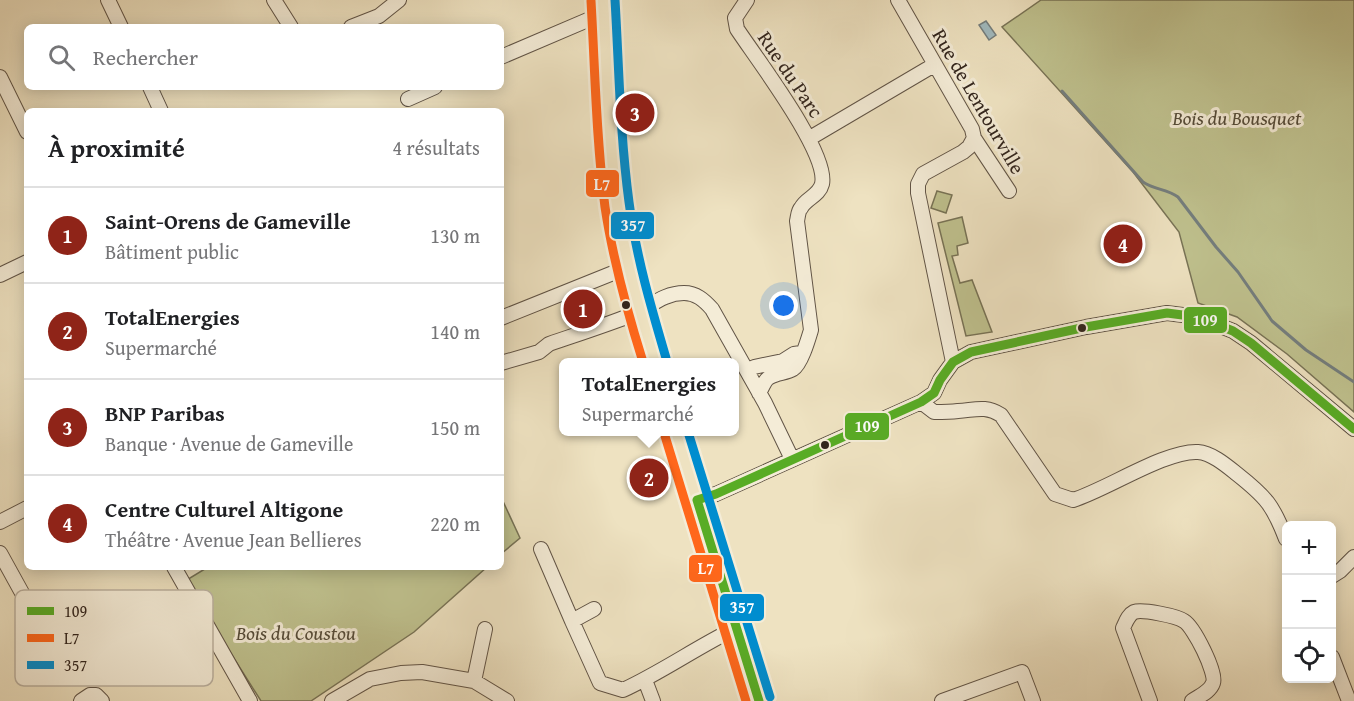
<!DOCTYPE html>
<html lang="fr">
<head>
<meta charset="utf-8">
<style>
	body { margin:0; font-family:"Gentium Book Plus",serif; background:#f6f6f6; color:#202124 }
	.controls { position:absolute; right:18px; bottom:18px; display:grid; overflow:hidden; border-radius:9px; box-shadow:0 3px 15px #0003 }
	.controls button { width:54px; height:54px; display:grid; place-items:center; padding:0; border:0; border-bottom:2px solid #e0e0e0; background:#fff; color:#202124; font:30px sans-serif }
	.you { position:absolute; left:784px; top:306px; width:21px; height:21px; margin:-15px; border:4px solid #fff; border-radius:50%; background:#1a73e8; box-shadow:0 0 0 9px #1a73e833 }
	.badge { display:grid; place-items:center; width:39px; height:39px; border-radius:50%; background:#8f2418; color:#fff; font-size:20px; font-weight:700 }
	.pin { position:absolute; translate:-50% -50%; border:3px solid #fff; box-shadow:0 2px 6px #0006 }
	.popup { position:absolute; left:559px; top:358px; width:180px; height:78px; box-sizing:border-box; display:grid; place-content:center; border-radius:9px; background:#fff; filter:drop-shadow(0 2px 4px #0005); font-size:20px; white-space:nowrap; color:#757577 }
	.popup b { font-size:22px; color:#202124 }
	.popup::after { content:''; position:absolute; left:50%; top:100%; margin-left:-12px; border:12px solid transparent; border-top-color:#fff }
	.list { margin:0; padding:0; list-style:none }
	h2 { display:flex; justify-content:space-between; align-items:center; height:78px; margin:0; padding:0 24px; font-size:26px }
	h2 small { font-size:20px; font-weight:400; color:#757577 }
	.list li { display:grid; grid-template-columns:39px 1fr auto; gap:18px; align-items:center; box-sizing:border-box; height:96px; padding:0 24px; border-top:2px solid #e0e0e0 }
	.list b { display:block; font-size:22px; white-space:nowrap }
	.list p { margin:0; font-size:20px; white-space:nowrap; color:#757577 }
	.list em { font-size:20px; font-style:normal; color:#757577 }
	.icon { flex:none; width:33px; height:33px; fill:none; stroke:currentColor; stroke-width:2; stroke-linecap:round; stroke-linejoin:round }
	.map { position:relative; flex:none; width:1354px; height:701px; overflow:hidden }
	.search { position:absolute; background:#fff; box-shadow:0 3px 15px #0003; left:24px; top:24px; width:480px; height:66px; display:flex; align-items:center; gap:15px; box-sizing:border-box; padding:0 21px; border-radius:9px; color:#757577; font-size:22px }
	.panel { position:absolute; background:#fff; box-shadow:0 3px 15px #0003; left:24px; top:108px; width:480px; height:462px; border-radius:9px }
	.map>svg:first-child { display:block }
	.green { fill:#bfc18e; stroke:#787356; stroke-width:1.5 }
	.water { fill:#a0babf; stroke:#747e7e; stroke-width:1.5 }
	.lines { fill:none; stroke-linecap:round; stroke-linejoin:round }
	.stream { stroke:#747e7e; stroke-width:3 }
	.minor-casing { stroke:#615446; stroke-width:16 }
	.major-casing { stroke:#32251d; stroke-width:20 }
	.minor { stroke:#f4ecd7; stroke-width:14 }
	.major { stroke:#eee2c1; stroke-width:18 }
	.bus-1-casing { stroke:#f4ecd7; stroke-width:14 }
	.bus-2-casing { stroke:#f4ecd7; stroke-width:14 }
	.bus-3-casing { stroke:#f4ecd7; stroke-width:14 }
	.bus-1 { stroke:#58ac25; stroke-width:9 }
	.bus-2 { stroke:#ff671b; stroke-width:9 }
	.bus-3 { stroke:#008dcf; stroke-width:9 }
	.bus-dot { fill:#32251d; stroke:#f4ecd7; stroke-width:2 }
	.labels { text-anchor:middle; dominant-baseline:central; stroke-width:6; stroke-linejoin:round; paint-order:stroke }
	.street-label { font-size:20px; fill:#32251d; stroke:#f4ecd7 }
	.park-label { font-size:20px; font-style:italic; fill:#554c39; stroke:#f4ecd7 }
	.key { fill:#f4ecd7; stroke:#bab09f; stroke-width:1.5 }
	.key-label { font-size:16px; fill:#32251d }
	.line-badge { stroke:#f4ecd7; stroke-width:2 }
	.badge-label { font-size:16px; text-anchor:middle; font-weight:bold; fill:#fff }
</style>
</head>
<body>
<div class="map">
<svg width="1354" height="701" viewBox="0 0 1354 701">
	<rect width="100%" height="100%" fill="#eee2c1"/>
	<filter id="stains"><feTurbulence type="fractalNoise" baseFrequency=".00333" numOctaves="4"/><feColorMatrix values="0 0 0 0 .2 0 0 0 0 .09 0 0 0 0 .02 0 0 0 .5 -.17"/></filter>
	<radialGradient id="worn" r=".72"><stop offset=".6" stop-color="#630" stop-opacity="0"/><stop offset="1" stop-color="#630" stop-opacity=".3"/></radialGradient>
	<!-- green -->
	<path class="green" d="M1041,0H1354V412L1287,354L1237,317L1198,303L1179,232L1133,172L1002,27Z
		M937,191L952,195L946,213L931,208Z
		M962,217L968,243L957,246L958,255L952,256L960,283L972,280L992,332L966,336L938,223Z
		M501,497L520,538L501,554Z
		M208,567H487L414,632L311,701H261L185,581Z"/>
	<!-- water -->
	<path class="water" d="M986,21L996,35L989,40L979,25Z"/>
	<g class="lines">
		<!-- stream -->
		<path class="stream" d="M1062,91L1143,182C1155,190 1167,189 1178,197L1216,247L1238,272L1272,321L1306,350L1354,382"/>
		<!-- minor casing -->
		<g class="minor-casing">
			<path id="minor" d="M108,0L121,27
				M274,0L291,27
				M747,0L735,18L737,29C756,58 829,153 822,184C819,196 806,198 801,208C798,211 798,217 797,221L811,330C808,340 801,364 793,369C786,373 777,373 770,377C765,379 762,388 759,393
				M898,0L972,129L974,138L1009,191
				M351,27L379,16L399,0
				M501,57L604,13
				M0,77L27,132
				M150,87L161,111
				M408,99L435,87
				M810,138L934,65
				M0,275L27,262
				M501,318L628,267
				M953,362L918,193V184L923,174L963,152L969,147L974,138
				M501,363L539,352L549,344C575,335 603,326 629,316C648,309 662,293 684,293C696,293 704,300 712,309L765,403L792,459
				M754,367L783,361L794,354L801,353
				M921,402L934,412C942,412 950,412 958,411C975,410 985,405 1001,415L1055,494L1073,500C1106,490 1166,450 1198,452C1212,453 1227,466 1237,474C1266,497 1273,505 1286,539
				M697,500L716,494L921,402L934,393L940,380L953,362L971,352L1086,327L1167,313L1198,317L1233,331L1251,343L1354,429
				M0,522L27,508
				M541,549L572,621
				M0,553L32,611
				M174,567L250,701
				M1332,576L1340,571L1354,557
				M594,609L572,621L600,683L623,690C662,672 697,647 736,628
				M1332,657L1349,701
				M645,680L653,701
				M474,681L485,629
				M81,701L90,695H96L102,701
				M332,701L370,679L401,673L422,672L474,681L507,701
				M942,701L1022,672L1033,701
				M1150,701L1123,628C1126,622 1128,615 1134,612C1142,609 1177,616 1184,621C1194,627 1217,673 1213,683C1210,692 1199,696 1192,701"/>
		</g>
		<!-- major casing -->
		<g class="major-casing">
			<path id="major" d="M603,0C608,78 608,157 622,234C629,278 642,320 655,362
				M676,432L759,701"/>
		</g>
		<!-- minor -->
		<use href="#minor" class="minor"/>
		<!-- major -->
		<use href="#major" class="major"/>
		<!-- bus-1 casing -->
		<g class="bus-1-casing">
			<path id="bus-1" d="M697,500L716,494L921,402L934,393L940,380L953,362L971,352L1086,327L1167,313L1198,317L1233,331L1251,343L1354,429
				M697,500L759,701"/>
		</g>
		<!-- bus-2 casing -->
		<g class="bus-2-casing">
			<path id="bus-2" d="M591,1C595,69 596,138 605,207C613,260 627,311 643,362
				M665,436L746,701"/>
		</g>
		<!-- bus-3 casing -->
		<g class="bus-3-casing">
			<path id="bus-3" d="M615,0C619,67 620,135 629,202C636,256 651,307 666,358
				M688,432L770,697"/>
		</g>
		<!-- bus-1 -->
		<use href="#bus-1" class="bus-1"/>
		<!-- bus-2 -->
		<use href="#bus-2" class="bus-2"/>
		<!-- bus-3 -->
		<use href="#bus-3" class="bus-3"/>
	</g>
	<!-- markers -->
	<g class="bus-dot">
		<circle cx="626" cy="305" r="5"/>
		<circle cx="1082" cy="328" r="5"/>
		<circle cx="825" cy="445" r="5"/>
	</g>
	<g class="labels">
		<!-- street labels -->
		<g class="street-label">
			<text transform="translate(791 74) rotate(56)">Rue du Parc</text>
			<text transform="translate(979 101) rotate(60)">Rue de Lentourville</text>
		</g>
		<!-- park labels -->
		<g class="park-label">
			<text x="1237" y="117">Bois du Bousquet</text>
			<text x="296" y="632">Bois du Coustou</text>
		</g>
	</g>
	<!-- legend -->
	<rect x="15" y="590" width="198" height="96" rx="9" class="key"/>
	<rect x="27" y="607" width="27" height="8" fill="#58ac25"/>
	<rect x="27" y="634" width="27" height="8" fill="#ff671b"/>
	<rect x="27" y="661" width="27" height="8" fill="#008dcf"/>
	<g class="key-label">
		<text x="64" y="617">109</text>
		<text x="64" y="644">L7</text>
		<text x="64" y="671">357</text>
	</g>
	<g class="line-badge">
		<rect x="585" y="169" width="35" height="29" rx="6" fill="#ff671b"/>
		<rect x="610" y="211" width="45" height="29" rx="6" fill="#008dcf"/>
		<rect x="1183" y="306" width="45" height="28" rx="6" fill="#58ac25"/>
		<rect x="844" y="412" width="46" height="29" rx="6" fill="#58ac25"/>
		<rect x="688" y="554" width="35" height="29" rx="6" fill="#ff671b"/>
		<rect x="719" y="593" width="46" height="29" rx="6" fill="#008dcf"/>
	</g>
	<g class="badge-label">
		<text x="602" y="190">L7</text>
		<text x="633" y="231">357</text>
		<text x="1205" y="326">109</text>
		<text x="867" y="432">109</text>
		<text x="706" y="574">L7</text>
		<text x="742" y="613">357</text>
	</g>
	<rect width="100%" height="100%" filter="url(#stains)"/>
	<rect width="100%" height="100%" fill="url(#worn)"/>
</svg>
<div class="controls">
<button>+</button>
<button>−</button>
<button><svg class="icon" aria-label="locate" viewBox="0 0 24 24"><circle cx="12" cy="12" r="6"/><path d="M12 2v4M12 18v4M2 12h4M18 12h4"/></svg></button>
</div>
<div class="you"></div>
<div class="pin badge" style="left:583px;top:309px">1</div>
<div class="pin badge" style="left:649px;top:478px">2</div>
<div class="popup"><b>TotalEnergies</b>Supermarché</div>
<div class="pin badge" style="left:635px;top:113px">3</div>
<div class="pin badge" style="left:1123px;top:244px">4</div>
<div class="search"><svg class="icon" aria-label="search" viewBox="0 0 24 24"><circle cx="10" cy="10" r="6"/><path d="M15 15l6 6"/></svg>Rechercher</div>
<section class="panel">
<h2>À proximité<small>4 résultats</small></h2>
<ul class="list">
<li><span class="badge">1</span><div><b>Saint-Orens de Gameville</b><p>Bâtiment public</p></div><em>130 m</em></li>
<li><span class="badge">2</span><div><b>TotalEnergies</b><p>Supermarché</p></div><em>140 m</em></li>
<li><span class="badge">3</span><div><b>BNP Paribas</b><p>Banque · Avenue de Gameville</p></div><em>150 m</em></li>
<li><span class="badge">4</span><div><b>Centre Culturel Altigone</b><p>Théâtre · Avenue Jean Bellieres</p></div><em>220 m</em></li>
</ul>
</section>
</div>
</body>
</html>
